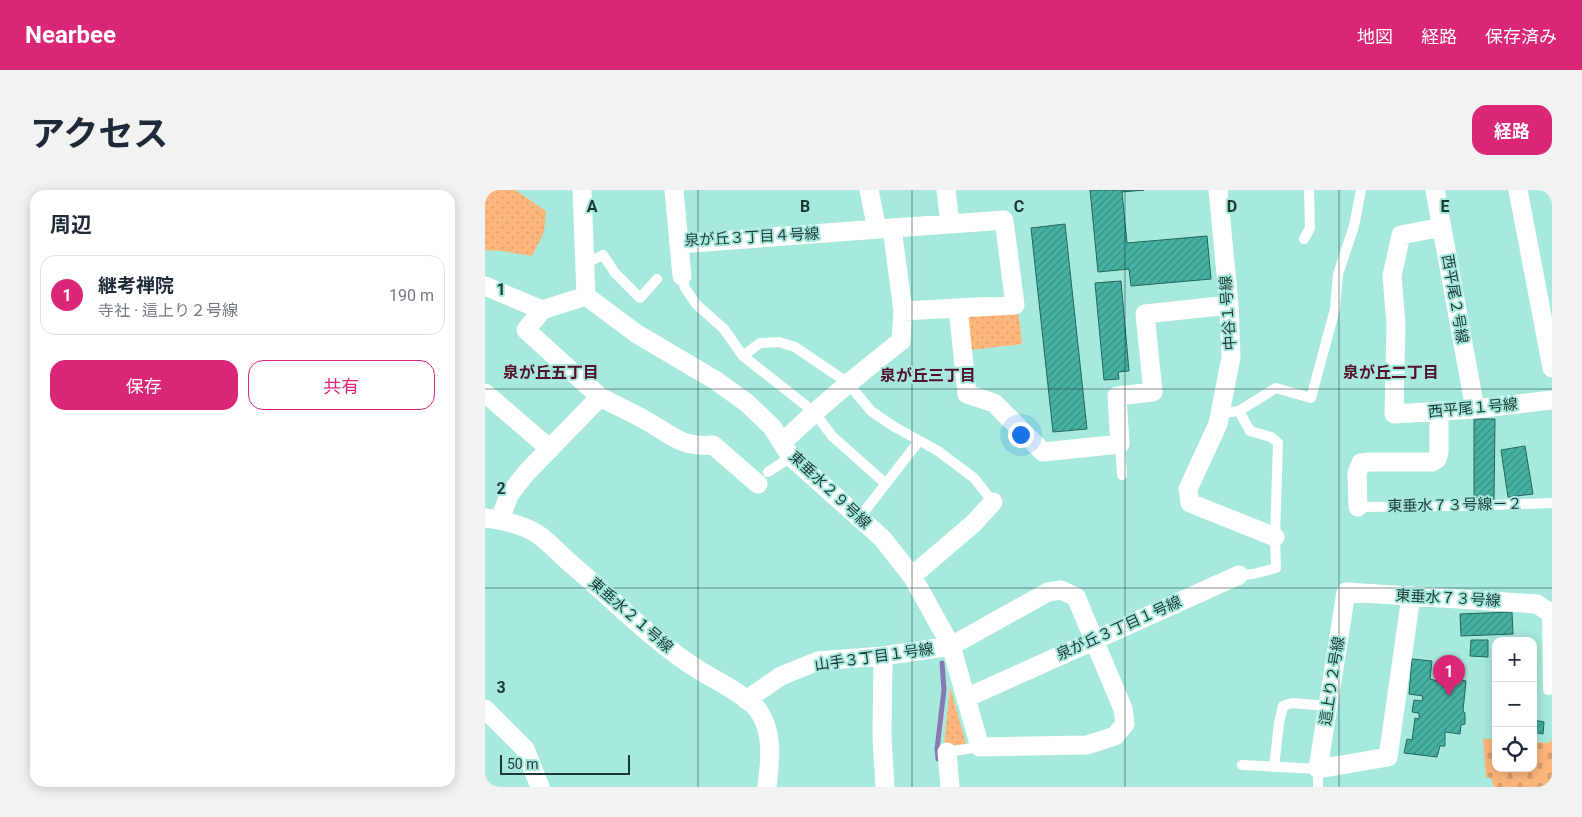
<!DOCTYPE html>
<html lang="ja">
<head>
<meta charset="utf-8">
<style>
	body { margin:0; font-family:Roboto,"Noto Sans JP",sans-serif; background:#f2f2f3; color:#1f2937 }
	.controls { position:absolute; right:15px; bottom:15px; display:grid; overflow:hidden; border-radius:10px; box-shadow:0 2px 12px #0003 }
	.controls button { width:45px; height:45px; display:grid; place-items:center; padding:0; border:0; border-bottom:1px solid #e0e1e3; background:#fff; color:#1f2937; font:25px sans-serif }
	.scale { position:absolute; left:15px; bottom:12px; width:130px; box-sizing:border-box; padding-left:5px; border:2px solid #1c3833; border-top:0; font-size:14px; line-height:18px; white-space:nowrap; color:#1c3833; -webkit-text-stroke:4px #a7eadd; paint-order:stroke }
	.you { position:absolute; left:535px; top:244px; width:18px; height:18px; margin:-12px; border:4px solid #fff; border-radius:50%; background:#1a73e8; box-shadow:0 0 0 8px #1a73e833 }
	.badge { display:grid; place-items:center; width:32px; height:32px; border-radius:50%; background:#db2777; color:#fff; font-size:16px; font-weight:700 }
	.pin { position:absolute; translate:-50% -41px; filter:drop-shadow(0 1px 2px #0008) }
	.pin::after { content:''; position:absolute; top:26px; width:18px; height:15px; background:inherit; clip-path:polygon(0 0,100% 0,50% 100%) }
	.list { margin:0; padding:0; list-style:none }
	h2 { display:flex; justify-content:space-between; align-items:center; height:65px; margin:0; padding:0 20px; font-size:21px }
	h2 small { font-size:16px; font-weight:400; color:#747a83 }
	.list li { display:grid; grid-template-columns:32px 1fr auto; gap:15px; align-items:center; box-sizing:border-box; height:80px; margin:0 10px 10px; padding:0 10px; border:1px solid #e0e1e3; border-radius:15px }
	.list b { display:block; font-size:19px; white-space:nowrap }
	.list p { margin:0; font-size:16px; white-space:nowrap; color:#747a83 }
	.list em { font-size:16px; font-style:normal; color:#747a83 }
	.actions { display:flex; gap:10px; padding:15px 20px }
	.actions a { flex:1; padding:11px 0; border:1px solid #db2777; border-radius:15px; text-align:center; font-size:18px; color:#db2777 }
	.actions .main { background:#db2777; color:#fff }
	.icon { flex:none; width:28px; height:28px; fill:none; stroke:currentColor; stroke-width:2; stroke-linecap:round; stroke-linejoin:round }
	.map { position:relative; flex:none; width:1067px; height:597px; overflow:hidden; border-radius:15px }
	header { display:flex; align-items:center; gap:30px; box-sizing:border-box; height:70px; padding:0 25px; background:#db2777; color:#fff }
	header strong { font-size:24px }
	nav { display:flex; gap:28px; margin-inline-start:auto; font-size:18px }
	.intro { display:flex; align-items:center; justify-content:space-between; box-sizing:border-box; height:120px; padding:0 30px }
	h1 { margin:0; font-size:35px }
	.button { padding:12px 22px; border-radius:15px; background:#db2777; color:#fff; font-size:18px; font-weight:700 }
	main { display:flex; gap:30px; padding:0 30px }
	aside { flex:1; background:#fff; border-radius:15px; box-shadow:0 2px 12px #0003 }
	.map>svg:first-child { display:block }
	.cemetery { fill:url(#cemetery-stones) }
	.park { fill:url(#park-dots) }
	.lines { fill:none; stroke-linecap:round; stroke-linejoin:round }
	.stream { stroke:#8879b4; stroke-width:5 }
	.building { fill:url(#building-hatch); stroke:#22665b }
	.lane { stroke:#fff; stroke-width:10 }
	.street { stroke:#fff; stroke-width:19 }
	.grid { fill:none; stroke:#1c3833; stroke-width:1; stroke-opacity:0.55 }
	.labels { text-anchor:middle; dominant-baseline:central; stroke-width:4; stroke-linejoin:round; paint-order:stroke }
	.street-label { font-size:15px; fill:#1c3833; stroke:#a7eadd }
	.neighbourhood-label { font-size:16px; font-weight:bold; fill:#53112c; stroke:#a7eadd }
	.grid-label { font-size:16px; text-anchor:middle; font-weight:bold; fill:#1c3833; stroke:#a7eadd; stroke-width:4; stroke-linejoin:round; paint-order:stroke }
</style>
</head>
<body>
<header>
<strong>Nearbee</strong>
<nav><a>地図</a><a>経路</a><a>保存済み</a></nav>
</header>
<div class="intro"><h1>アクセス</h1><a class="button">経路</a></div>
<main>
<aside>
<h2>周辺<small></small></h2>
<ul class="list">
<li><span class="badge">1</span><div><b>継考禅院</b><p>寺社 · 這上り２号線</p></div><em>190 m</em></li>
</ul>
<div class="actions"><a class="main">保存</a><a>共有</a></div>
</aside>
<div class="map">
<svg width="1067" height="597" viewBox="0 0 1067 597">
	<defs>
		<pattern id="cemetery-stones" width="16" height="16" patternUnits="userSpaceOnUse" patternTransform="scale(1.25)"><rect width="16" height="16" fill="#fcb67b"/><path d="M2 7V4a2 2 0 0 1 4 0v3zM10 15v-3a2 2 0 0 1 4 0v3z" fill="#d79d6b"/></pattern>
		<pattern id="park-dots" width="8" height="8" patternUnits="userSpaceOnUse" patternTransform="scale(1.25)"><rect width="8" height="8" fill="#fcb67b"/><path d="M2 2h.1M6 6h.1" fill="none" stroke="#d79d6b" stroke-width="1.8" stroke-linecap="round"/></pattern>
		<pattern id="building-hatch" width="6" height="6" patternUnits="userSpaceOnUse" patternTransform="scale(1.25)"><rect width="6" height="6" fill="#47b2a1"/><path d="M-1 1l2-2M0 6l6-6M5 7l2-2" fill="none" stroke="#3a9284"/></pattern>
	</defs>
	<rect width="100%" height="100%" fill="#a7eadd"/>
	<!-- cemetery -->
	<path class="cemetery" d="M998,549H1011V578H1048V552L1064,553L1067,549V597H1009L1006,588L1001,587Z"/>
	<!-- park -->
	<path class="park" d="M0,0H30L61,21L59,42L47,66L17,61L0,60Z
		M533,120L537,154L485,160L482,130L489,122Z
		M465,497L481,554L459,556Z"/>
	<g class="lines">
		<!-- stream -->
		<path class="stream" d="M453,569L452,559L459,500L457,473"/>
	</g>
	<!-- building -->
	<path class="building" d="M605,0H659L637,2L642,53L722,46L726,89L646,96L644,79L613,82Z
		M580,34L602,239L568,242L546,38Z
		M636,91L644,181L633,182L634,189L619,190L610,93Z
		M989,229H1010L1009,311H989Z
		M1040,256L1048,304L1023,307L1016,260Z
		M1027,422L1028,444L976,446L975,424Z
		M986,450H1003V467L985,466Z
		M927,469L947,471L945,489L952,491V486L981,491L978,521L980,523V534L976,535L975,544L960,542V556H955L952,567L919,563L922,549L927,550L930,528L934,529V523L927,522L929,510L937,511L938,506L924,504Z
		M1048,530L1059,532L1058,544L1048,542Z"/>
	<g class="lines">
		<!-- lane -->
		<path class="lane" d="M819,49L825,38L824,0
			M99,74L118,65L130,83L155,108L172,89
			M197,86L200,98L211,114L239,139L258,166L329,222L347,246L401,294
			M258,166L275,153L294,152L310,157L363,193L386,221L408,236L453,261L489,288L508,312
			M735,223L754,221L791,198L826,208L850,119L853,84L869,36L876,0
			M635,254L637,285
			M283,282L306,267
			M873,317L976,316L1067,313
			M375,327L434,251
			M754,385L768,384L791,378L790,347L793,253L786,247L765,241L754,221
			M1062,421L1063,500L1067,499
			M462,562L495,557
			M757,575L833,579V597
			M789,577L794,533L798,516L807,513L843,516"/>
		<!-- street -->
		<path class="street" d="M97,0L101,106L152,144L230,190L262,213L287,237L306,267L397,348L427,386L466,456L495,557L602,555L630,546L640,534L638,519L591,407L576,400L563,402L466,456L398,466L333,471L296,486L261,510
			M189,0L194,54L407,38
			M384,0L392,39
			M461,0L465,34L519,30L530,115L473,118L482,204L509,213L558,262L635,254L632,206L668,202L660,124L744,115
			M733,0L744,115L746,167L733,234L703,299L705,313L790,347
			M950,0L990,219
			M1033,0L1067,178
			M465,34L407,38L418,121L473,118
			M957,37L916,45L907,86L911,134L909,224L990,219L1067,210
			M194,54L197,86
			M0,96L57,120
			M0,203L65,259
			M115,207C130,215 146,222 160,230C186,244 195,258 228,255L273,294
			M297,253C335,216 375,183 416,151L418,121
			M873,317L872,283L876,273L885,272H947L952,269L954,262V221
			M0,328C15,330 38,335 51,343C63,351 74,363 85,373C128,409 168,452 217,482C231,490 264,507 273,520C289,542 285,572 282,597
			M15,330L24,305L42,282L115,207L41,140L57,120L101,106
			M427,386L489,333L508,312
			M926,406L903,567L833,579L861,402L1052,414L1062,421H1067
			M398,466L397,547L400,597
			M481,508L754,385
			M0,519L40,559L55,597
			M462,562L465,597"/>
	</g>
	<!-- grid -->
	<path class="grid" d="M213,0V597M427,0V597M640,0V597M854,0V597M0,199H1067M0,398H1067"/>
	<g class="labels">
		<!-- street labels -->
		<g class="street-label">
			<text transform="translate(267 47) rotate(-3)">泉が丘３丁目４号線</text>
			<text transform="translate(970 109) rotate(80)">西平尾２号線</text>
			<text transform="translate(743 123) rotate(-94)">中谷１号線</text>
			<text transform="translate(988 218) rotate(-5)">西平尾１号線</text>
			<text transform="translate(345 300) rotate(43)">東垂水２９号線</text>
			<text transform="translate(970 315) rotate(-1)">東垂水７３号線－２</text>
			<text transform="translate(963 408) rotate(3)">東垂水７３号線</text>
			<text transform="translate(146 425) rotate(41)">東垂水２１号線</text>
			<text transform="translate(634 438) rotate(-24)">泉が丘３丁目１号線</text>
			<text transform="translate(389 467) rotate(-8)">山手３丁目１号線</text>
			<text transform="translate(847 491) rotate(-81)">這上り２号線</text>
		</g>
		<!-- neighbourhood labels -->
		<g class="neighbourhood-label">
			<text x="66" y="182">泉が丘五丁目</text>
			<text x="906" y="182">泉が丘二丁目</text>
			<text x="443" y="185">泉が丘三丁目</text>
		</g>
	</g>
	<g class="grid-label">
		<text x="107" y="22">A</text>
		<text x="320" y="22">B</text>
		<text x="534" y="22">C</text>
		<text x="747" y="22">D</text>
		<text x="960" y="22">E</text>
		<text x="16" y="105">1</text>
		<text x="16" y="304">2</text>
		<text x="16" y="503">3</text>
	</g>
</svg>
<div class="controls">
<button>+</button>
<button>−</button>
<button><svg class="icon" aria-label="locate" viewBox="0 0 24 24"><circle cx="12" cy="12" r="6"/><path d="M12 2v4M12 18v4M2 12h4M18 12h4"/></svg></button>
</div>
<div class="scale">50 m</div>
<div class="you"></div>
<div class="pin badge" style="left:964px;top:506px">1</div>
</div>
</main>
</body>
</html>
